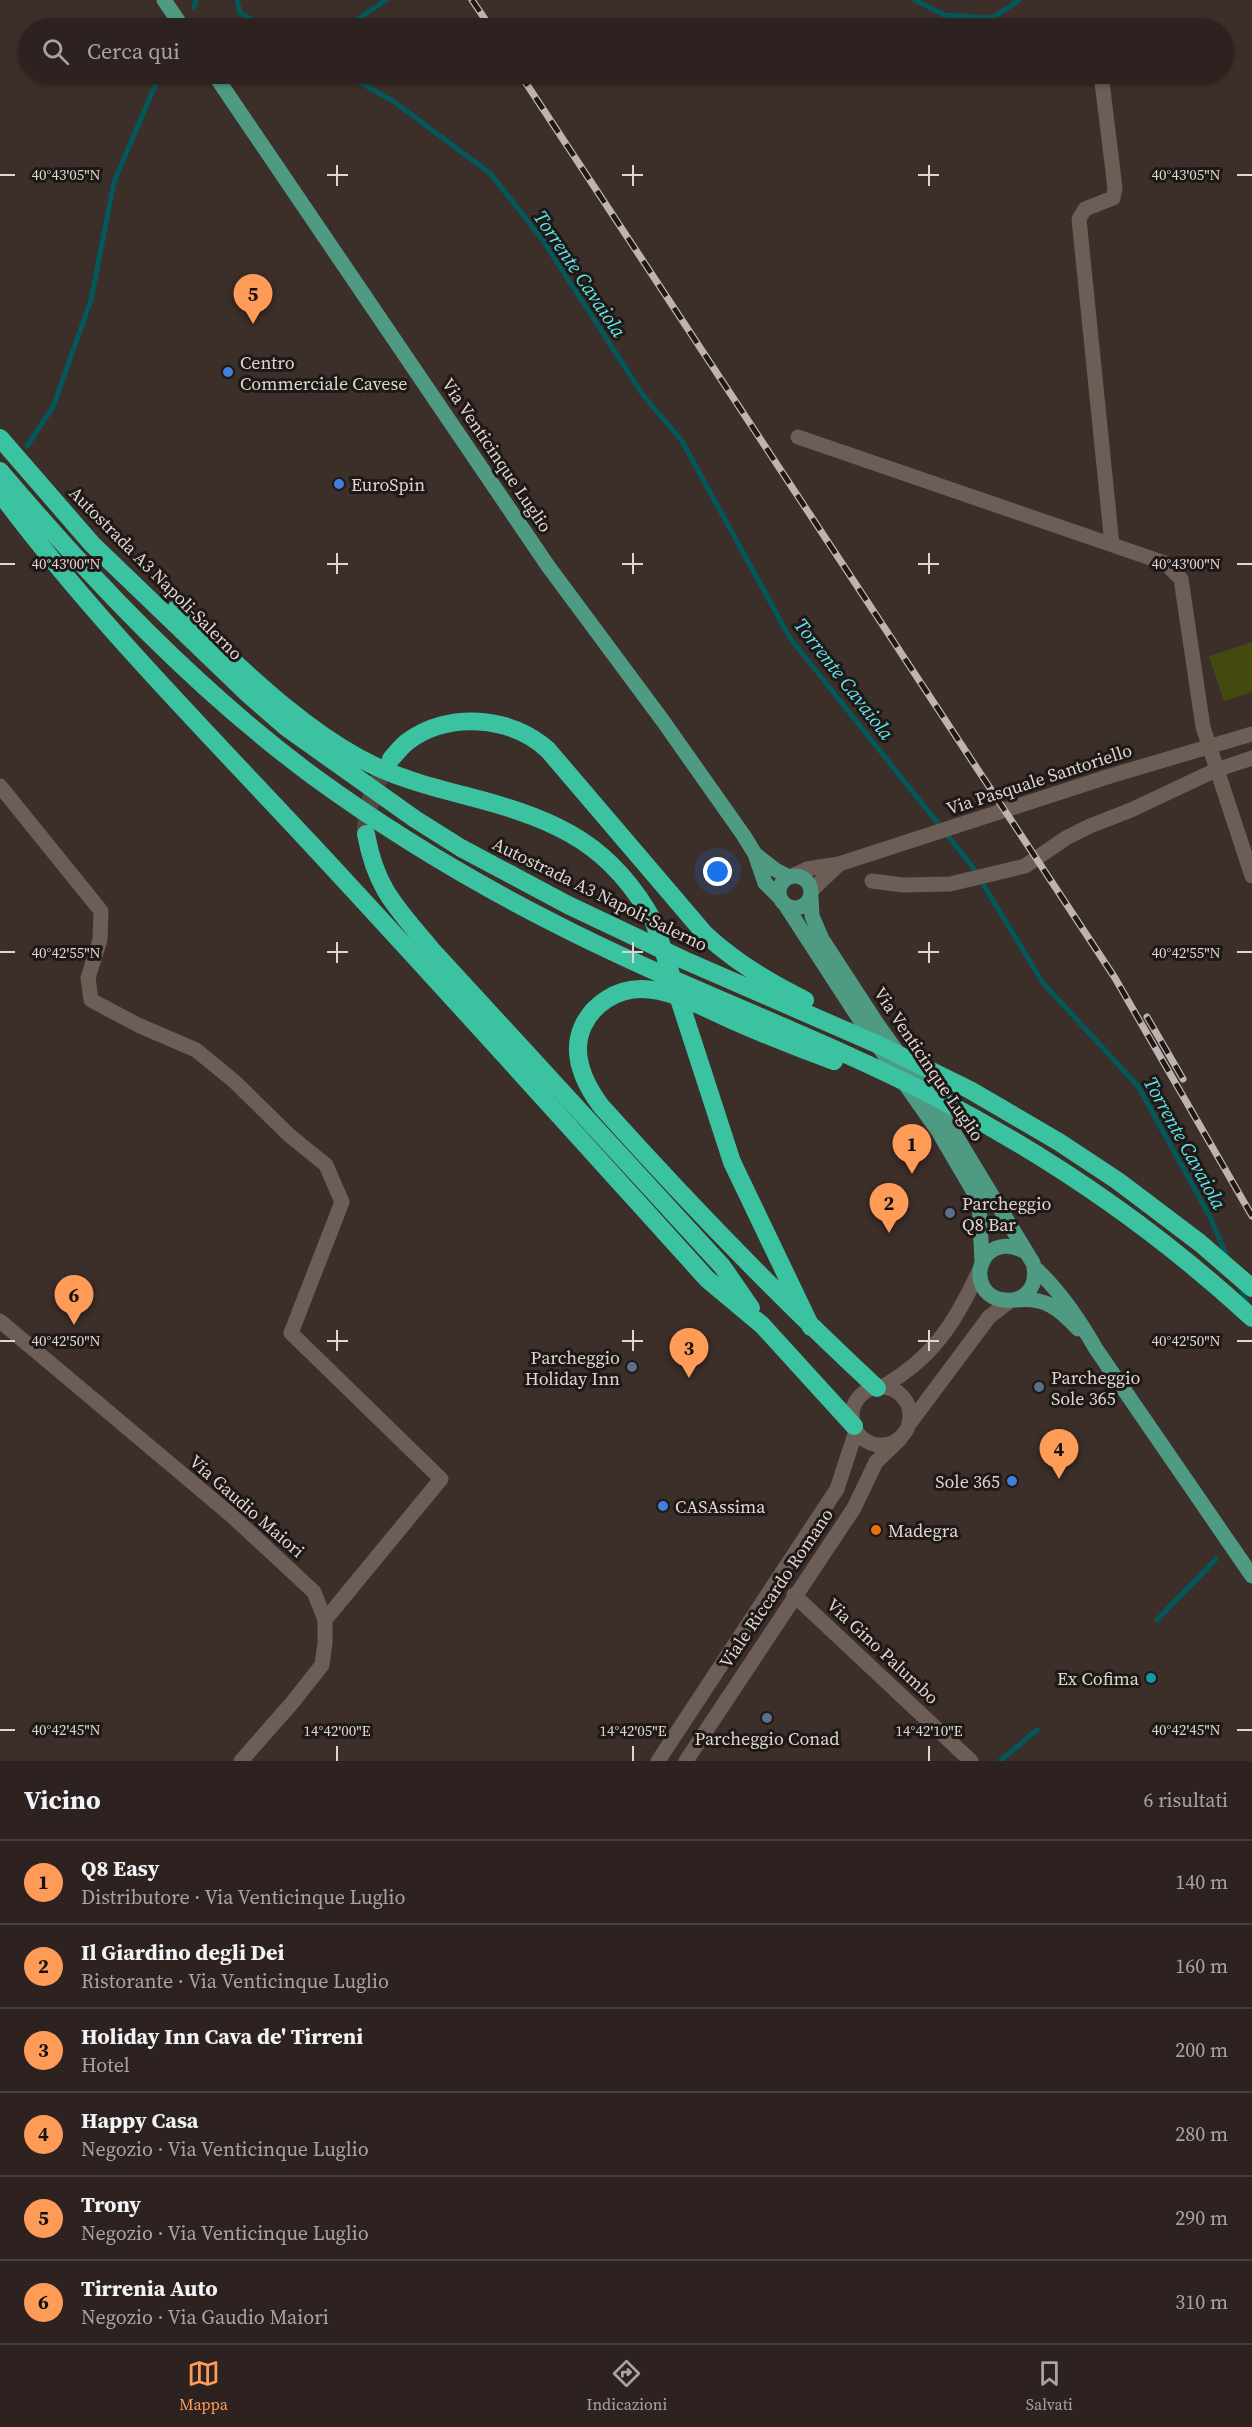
<!DOCTYPE html>
<html lang="it">
<head>
<meta charset="utf-8">
<style>
	body { margin:0; font-family:"Source Serif 4",serif; background:#392f2c; color:#f1f3f6 }
	.you { position:absolute; left:718px; top:872px; width:21px; height:21px; margin:-15px; border:4px solid #fff; border-radius:50%; background:#1a73e8; box-shadow:0 0 0 9px #1a73e833 }
	.badge { display:grid; place-items:center; width:39px; height:39px; border-radius:50%; background:#fe9c57; color:#111; font-size:20px; font-weight:700 }
	.pin { position:absolute; translate:-50% -50px; filter:drop-shadow(0 2px 3px #0008) }
	.pin::after { content:''; position:absolute; top:32px; width:21px; height:18px; background:inherit; clip-path:polygon(0 0,100% 0,50% 100%) }
	.list { margin:0; padding:0; list-style:none }
	h2 { display:flex; justify-content:space-between; align-items:center; height:78px; margin:0; padding:0 24px; font-size:26px }
	h2 small { font-size:20px; font-weight:400; color:#a7a4a4 }
	.list li { display:grid; grid-template-columns:39px 1fr auto; gap:18px; align-items:center; box-sizing:border-box; height:84px; padding:0 24px; border-top:2px solid #483f3d }
	.list b { display:block; font-size:22px; white-space:nowrap }
	.list p { margin:0; font-size:20px; white-space:nowrap; color:#a7a4a4 }
	.list em { font-size:20px; font-style:normal; color:#a7a4a4 }
	.icon { flex:none; width:33px; height:33px; fill:none; stroke:currentColor; stroke-width:2; stroke-linecap:round; stroke-linejoin:round }
	.map { position:relative; flex:none; width:1252px; height:1761px; overflow:hidden }
	.search { position:absolute; background:#2d221f; box-shadow:0 2px 4px #0004; left:18px; right:18px; top:18px; height:66px; display:flex; align-items:center; gap:15px; box-sizing:border-box; padding:0 21px; border-radius:33px; color:#a7a4a4; font-size:22px }
	.sheet { height:582px; background:#2d221f }
	nav { display:flex; justify-content:space-around; align-items:center; box-sizing:border-box; height:84px; border-top:2px solid #483f3d; background:#2d221f; font-size:16px; color:#a7a4a4 }
	nav a { display:grid; justify-items:center; gap:3px }
	nav .on { color:#fe9c57 }
	.map>svg:first-child { display:block }
	.pitch { fill:#44490d }
	.lines { fill:none; stroke-linecap:round; stroke-linejoin:round }
	.stream { stroke:#02585a; stroke-width:5 }
	.highway-tunnel { stroke:#544742; stroke-width:18; stroke-dasharray:18 9; stroke-linecap:butt }
	.street { stroke:#6d5d57; stroke-width:15 }
	.secondary { stroke:#6d5d57; stroke-width:15 }
	.primary { stroke:#4f9a83; stroke-width:15 }
	.highway { stroke:#3bc2a0; stroke-width:18 }
	.rail-casing { stroke:#beb3af; stroke-width:7 }
	.rail { stroke:#1e1816; stroke-width:4.5; stroke-dasharray:14; stroke-linecap:butt }
	.ticks { fill:none; stroke:#dfd5d2; stroke-width:2 }
	.shop-dot { fill:#3f7fe0; stroke:#1e1816; stroke-width:2 }
	.service-dot { fill:#5c6f8a; stroke:#1e1816; stroke-width:2 }
	.food-dot { fill:#e8710a; stroke:#1e1816; stroke-width:2 }
	.culture-dot { fill:#0f9aa8; stroke:#1e1816; stroke-width:2 }
	.labels { text-anchor:middle; dominant-baseline:central; stroke-width:6; stroke-linejoin:round; paint-order:stroke }
	.poi-label { font-size:18px; fill:#dfd5d2; stroke:#1e1816; text-anchor:start }
	.street-label { font-size:18px; fill:#dfd5d2; stroke:#1e1816 }
	.water-label { font-size:20px; font-style:italic; fill:#5fe7ec; stroke:#1e1816 }
	.ticks-label { font-size:15px; text-anchor:middle; fill:#dfd5d2; stroke:#1e1816; stroke-width:6; stroke-linejoin:round; paint-order:stroke }
</style>
</head>
<body>
<div class="map">
<svg width="1252" height="1761" viewBox="0 0 1252 1761">
	<rect width="100%" height="100%" fill="#3c2e29"/>
	<!-- pitch -->
	<path class="pitch" d="M1252,642V692L1224,701L1209,656Z"/>
	<g class="lines">
		<!-- stream -->
		<path class="stream" d="M237,0L240,13L267,28
			M915,0L944,15L992,18L1019,0
			M194,7L196,0
			M325,28L355,21L386,0
			M345,74L393,101L490,173L542,239L643,395L682,441L790,638L972,866L1043,983L1138,1086L1210,1217L1228,1259
			M27,446L53,407L91,300L114,182L160,74
			M1240,1287L1248,1306
			M1157,1620L1216,1559
			M1001,1760L1037,1730"/>
		<!-- highway-tunnel -->
		<path class="highway-tunnel" d="M366,834C365,807 376,780 391,759"/>
		<!-- street -->
		<path class="street" d="M1101,74L1115,188L1113,198L1085,209L1079,219L1112,545
			M798,437L1165,563L1181,579L1203,727L1252,876
			M0,786L101,911L100,940L88,978L91,1000L138,1025L196,1050L235,1082L289,1135L326,1165L342,1202L291,1333L441,1479L325,1620
			M872,881L903,885L950,884L1025,866L1066,838L1090,826L1131,810L1216,770L1252,758
			M794,1595L971,1761"/>
		<!-- secondary -->
		<path class="secondary" d="M792,876L807,869L839,864L1110,776L1252,734
			M811,891L839,864
			M0,1321L231,1515L314,1592L325,1620V1643L322,1665L292,1703L241,1761
			M882,1387C933,1358 955,1323 979,1271
			M852 1416a29 29 0 1 1 58 0a29 29 0 1 1-58 0Z
			M910,1423L989,1317L1010,1301
			M658,1761L837,1489L856,1431
			M686,1761L854,1508L876,1462L900,1439"/>
		<!-- primary -->
		<path class="primary" d="M164,0L183,28
			M214,74L548,566L663,721L744,836L755,854L765,883L779,897
			M755,854L774,869L789,877
			M779 892a16 16 0 1 1 32 0a16 16 0 1 1-32 0Z
			M811,896L812,916L822,939L876,1022L951,1128L1033,1263C1036,1274 1035,1285 1027,1293C1021,1299 1013,1301 1005,1300C962,1296 978,1228 1024,1251
			M786,906L862,1023L938,1131L979,1201L982,1262
			M1035,1268C1061,1292 1079,1319 1096,1349L1252,1576
			M1016,1300C1045,1297 1059,1308 1078,1329"/>
		<!-- highway -->
		<path class="highway" d="M0,438L92,544L248,694L287,728L415,819L461,848L568,905L684,960L879,1045L970,1090L1059,1142L1118,1181L1200,1243L1252,1288
			M0,471C94,582 196,689 313,776C387,830 466,878 548,920C675,986 811,1033 939,1099C1052,1158 1158,1231 1252,1318
			M0,493C93,618 204,729 310,843C444,987 575,1133 707,1279L762,1325L854,1426
			M176,609C234,660 290,720 359,758C397,779 436,788 478,799C560,821 612,846 654,922L732,1162L811,1327
			M391,759C396,753 401,747 407,742C448,711 511,716 548,750L705,934C735,962 768,982 805,1000
			M366,834C376,889 396,907 431,949L722,1266L751,1308
			M834,1061C801,1049 768,1036 736,1022C708,1010 673,989 641,989C617,989 593,1004 583,1026C570,1054 584,1083 601,1106C689,1204 780,1298 877,1388"/>
		<!-- rail casing -->
		<g class="rail-casing">
			<path id="rail" d="M472,0L491,28
				M520,74L1115,978L1252,1216
				M1147,1017L1183,1079"/>
		</g>
		<!-- rail -->
		<use href="#rail" class="rail"/>
	</g>
	<!-- ticks -->
	<path class="ticks" d="M337,165V186M633,165V186M929,165V186M0,175H15M327,175H348M622,175H643M918,175H939M1237,175H1252M337,553V574M633,553V574M929,553V574M0,564H15M327,564H348M622,564H643M918,564H939M1237,564H1252M337,942V963M633,942V963M929,942V963M0,952H15M327,952H348M622,952H643M918,952H939M1237,952H1252M337,1330V1351M633,1330V1351M929,1330V1351M0,1341H15M327,1341H348M622,1341H643M918,1341H939M1237,1341H1252M0,1730H15M1237,1730H1252M337,1746V1761M633,1746V1761M929,1746V1761"/>
	<!-- markers -->
	<g class="shop-dot">
		<circle cx="228" cy="372" r="6"/>
		<circle cx="339" cy="484" r="6"/>
		<circle cx="1012" cy="1481" r="6"/>
		<circle cx="663" cy="1506" r="6"/>
	</g>
	<g class="service-dot">
		<circle cx="950" cy="1213" r="6"/>
		<circle cx="632" cy="1367" r="6"/>
		<circle cx="1039" cy="1387" r="6"/>
		<circle cx="767" cy="1718" r="6"/>
	</g>
	<circle class="food-dot" cx="876" cy="1530" r="6"/>
	<circle class="culture-dot" cx="1151" cy="1678" r="6"/>
	<g class="labels">
		<!-- poi labels -->
		<g class="poi-label">
			<text x="240" y="362">Centro<tspan x="240" dy="21">Commerciale Cavese</tspan></text>
			<text x="351" y="484">EuroSpin</text>
			<text x="962" y="1203">Parcheggio<tspan x="962" dy="21">Q8 Bar</tspan></text>
			<text x="620" y="1357" text-anchor="end">Parcheggio<tspan x="620" dy="21">Holiday Inn</tspan></text>
			<text x="1051" y="1377">Parcheggio<tspan x="1051" dy="21">Sole 365</tspan></text>
			<text x="1000" y="1481" text-anchor="end">Sole 365</text>
			<text x="675" y="1506">CASAssima</text>
			<text x="888" y="1530">Madegra</text>
			<text x="1139" y="1678" text-anchor="end">Ex Cofima</text>
			<text x="767" y="1738" text-anchor="middle">Parcheggio Conad</text>
		</g>
		<!-- street labels -->
		<g class="street-label">
			<text transform="translate(497 455) rotate(56)">Via Venticinque Luglio</text>
			<text transform="translate(156 573) rotate(45)">Autostrada A3 Napoli-Salerno</text>
			<text transform="translate(1039 779) rotate(-18)">Via Pasquale Santoriello</text>
			<text transform="translate(600 894) rotate(26)">Autostrada A3 Napoli-Salerno</text>
			<text transform="translate(929 1064) rotate(56)">Via Venticinque Luglio</text>
			<text transform="translate(247 1506) rotate(41)">Via Gaudio Maiori</text>
			<text transform="translate(776 1588) rotate(-56)">Viale Riccardo Romano</text>
			<text transform="translate(883 1651) rotate(43)">Via Gino Palumbo</text>
		</g>
		<!-- water labels -->
		<g class="water-label">
			<text transform="translate(580 274) rotate(56)">Torrente Cavaiola</text>
			<text transform="translate(844 679) rotate(52)">Torrente Cavaiola</text>
			<text transform="translate(1185 1143) rotate(61)">Torrente Cavaiola</text>
		</g>
	</g>
	<g class="ticks-label">
		<text x="66" y="180">40°43'05"N</text>
		<text x="1186" y="180">40°43'05"N</text>
		<text x="66" y="569">40°43'00"N</text>
		<text x="1186" y="569">40°43'00"N</text>
		<text x="66" y="958">40°42'55"N</text>
		<text x="1186" y="958">40°42'55"N</text>
		<text x="66" y="1346">40°42'50"N</text>
		<text x="1186" y="1346">40°42'50"N</text>
		<text x="66" y="1735">40°42'45"N</text>
		<text x="1186" y="1735">40°42'45"N</text>
		<text x="337" y="1736">14°42'00"E</text>
		<text x="633" y="1736">14°42'05"E</text>
		<text x="929" y="1736">14°42'10"E</text>
	</g>
</svg>
<div class="you"></div>
<div class="pin badge" style="left:912px;top:1174px">1</div>
<div class="pin badge" style="left:889px;top:1233px">2</div>
<div class="pin badge" style="left:689px;top:1378px">3</div>
<div class="pin badge" style="left:1059px;top:1479px">4</div>
<div class="pin badge" style="left:253px;top:324px">5</div>
<div class="pin badge" style="left:74px;top:1325px">6</div>
<div class="search"><svg class="icon" aria-label="search" viewBox="0 0 24 24"><circle cx="10" cy="10" r="6"/><path d="M15 15l6 6"/></svg>Cerca qui</div>
</div>
<section class="sheet">
<h2>Vicino<small>6 risultati</small></h2>
<ul class="list">
<li><span class="badge">1</span><div><b>Q8 Easy</b><p>Distributore · Via Venticinque Luglio</p></div><em>140 m</em></li>
<li><span class="badge">2</span><div><b>Il Giardino degli Dei</b><p>Ristorante · Via Venticinque Luglio</p></div><em>160 m</em></li>
<li><span class="badge">3</span><div><b>Holiday Inn Cava de' Tirreni</b><p>Hotel</p></div><em>200 m</em></li>
<li><span class="badge">4</span><div><b>Happy Casa</b><p>Negozio · Via Venticinque Luglio</p></div><em>280 m</em></li>
<li><span class="badge">5</span><div><b>Trony</b><p>Negozio · Via Venticinque Luglio</p></div><em>290 m</em></li>
<li><span class="badge">6</span><div><b>Tirrenia Auto</b><p>Negozio · Via Gaudio Maiori</p></div><em>310 m</em></li>
</ul>
</section>
<nav>
<a class="on"><svg class="icon" aria-label="map" viewBox="0 0 24 24"><path d="M3 6l6-2 6 2 6-2v14l-6 2-6-2-6 2zM9 4v14M15 6v14"/></svg>Mappa</a>
<a><svg class="icon" aria-label="directions" viewBox="0 0 24 24"><path d="M12 3l9 9-9 9-9-9zM9 14v-3h6M13 9l2 2-2 2"/></svg>Indicazioni</a>
<a><svg class="icon" aria-label="saved" viewBox="0 0 24 24"><path d="M7 4h10v16l-5-4-5 4z"/></svg>Salvati</a>
</nav>
</body>
</html>
